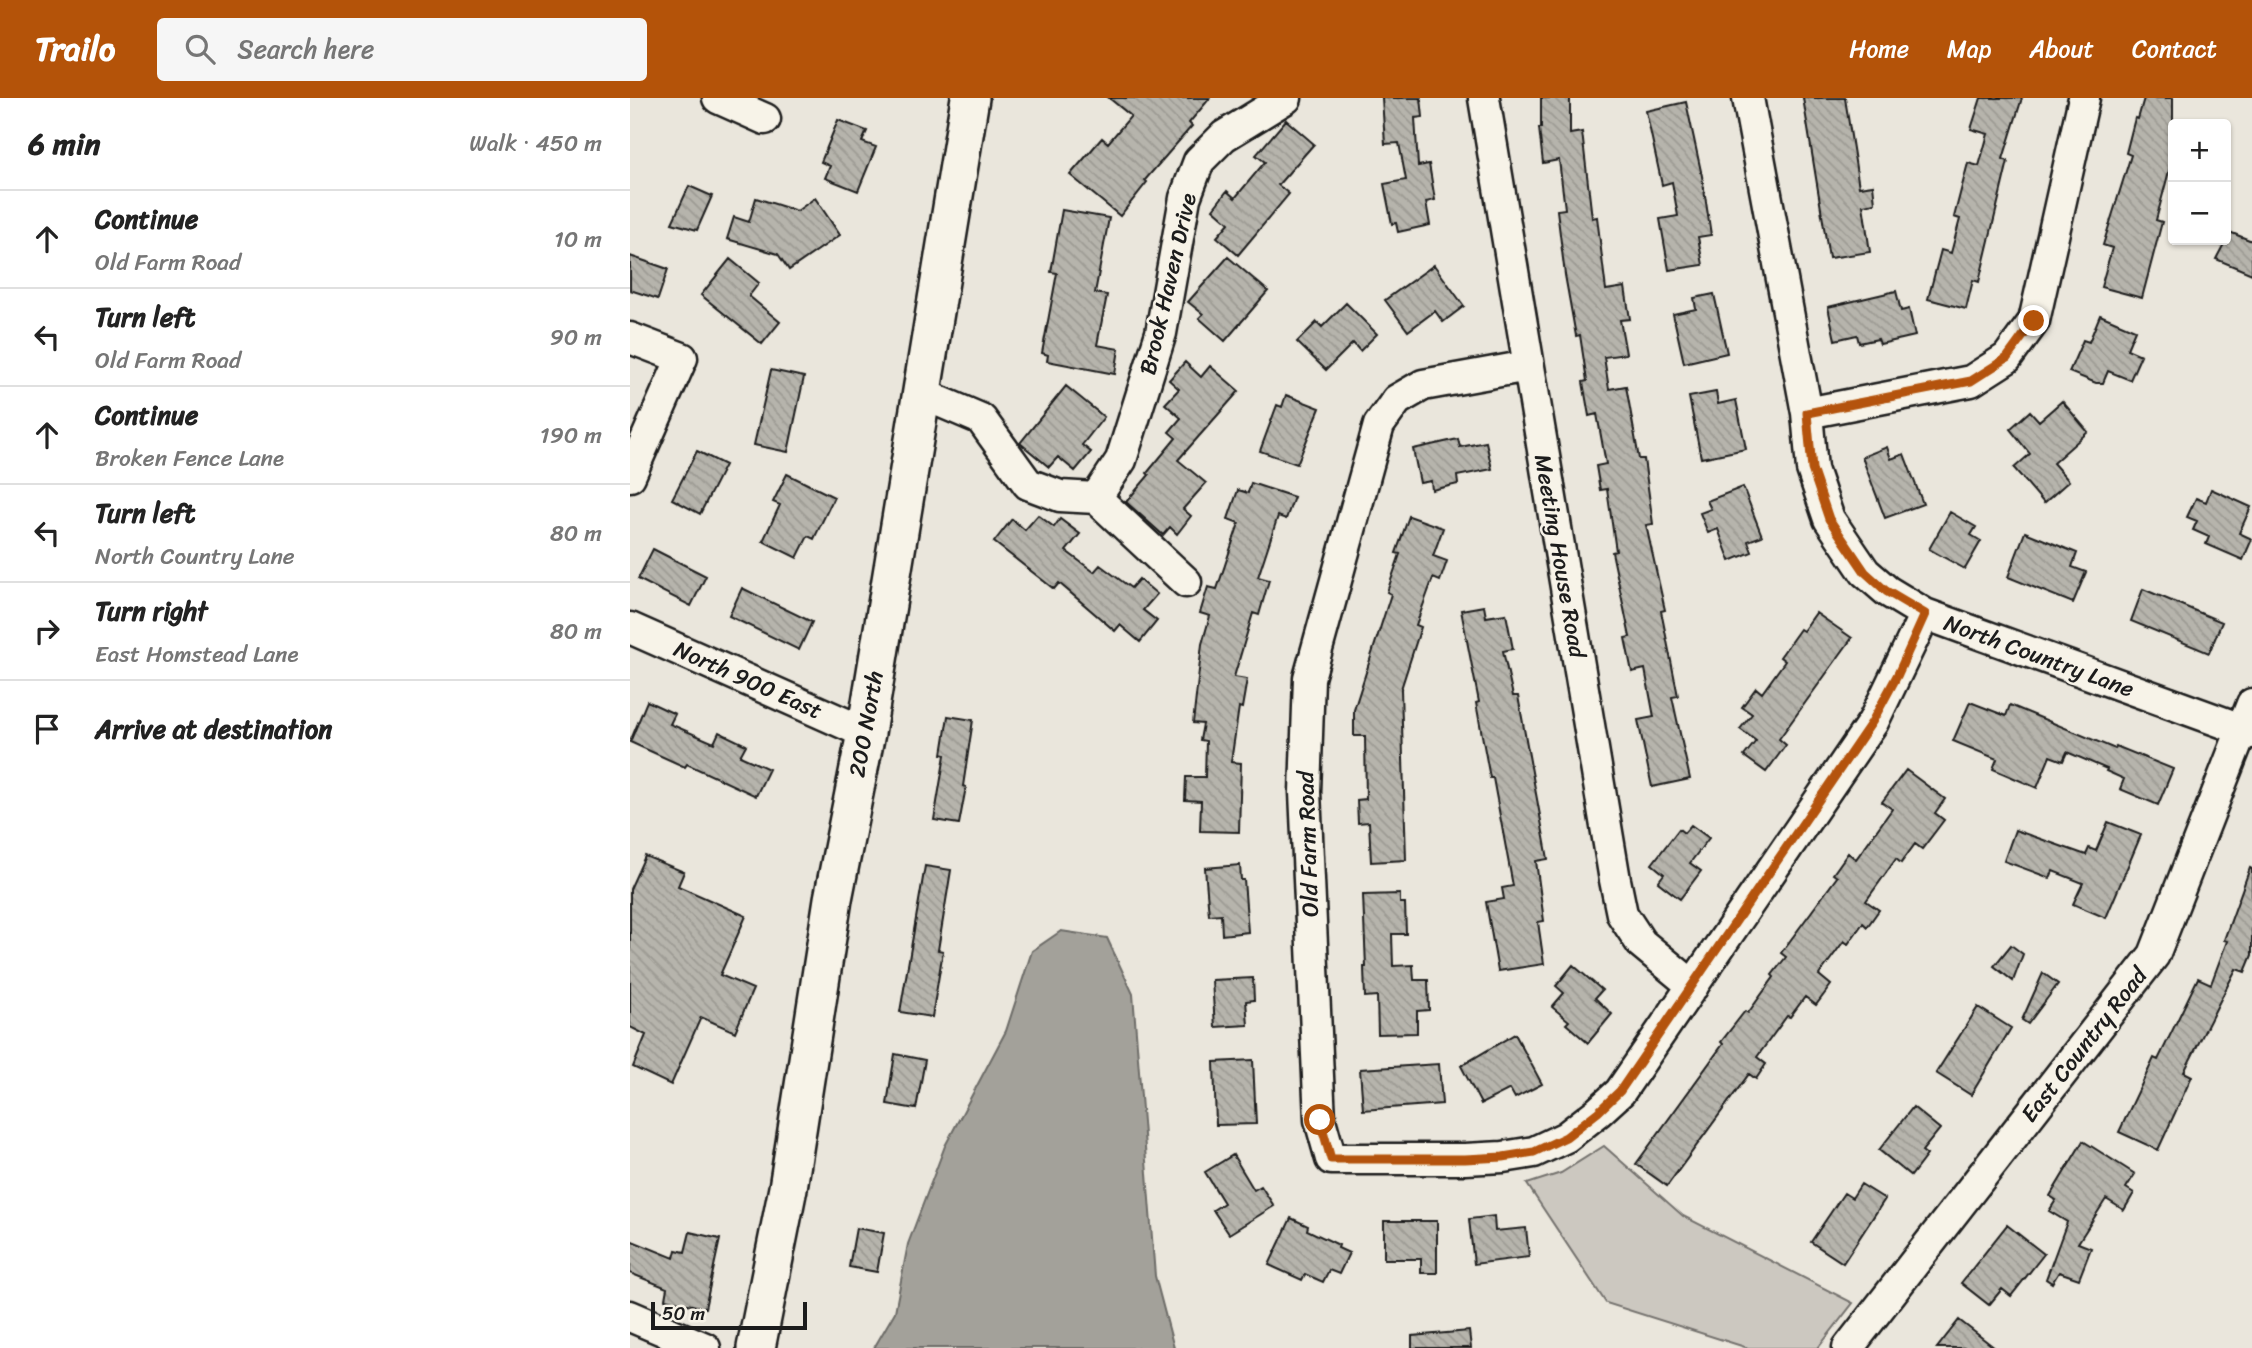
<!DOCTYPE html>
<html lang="en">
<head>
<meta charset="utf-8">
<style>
	body { margin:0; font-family:Sriracha,sans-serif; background:#f6f6f6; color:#222 }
	.controls { position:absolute; right:21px; top:21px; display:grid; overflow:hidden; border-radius:7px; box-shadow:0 2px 5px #0004 }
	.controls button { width:63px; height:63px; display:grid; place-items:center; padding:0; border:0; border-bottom:2px solid #e0e0e0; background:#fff; color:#222; font:35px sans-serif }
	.scale { position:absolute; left:21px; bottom:18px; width:156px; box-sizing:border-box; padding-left:7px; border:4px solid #1c1c1c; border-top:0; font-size:19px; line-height:24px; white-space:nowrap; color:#1c1c1c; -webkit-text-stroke:5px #f7f3e8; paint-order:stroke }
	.stop { position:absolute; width:21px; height:21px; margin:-16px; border:5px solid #b45309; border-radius:50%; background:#fff }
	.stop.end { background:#b45309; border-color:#fff; box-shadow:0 2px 7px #0008 }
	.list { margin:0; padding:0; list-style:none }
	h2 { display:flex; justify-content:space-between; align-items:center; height:91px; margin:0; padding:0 28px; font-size:30px }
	h2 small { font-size:23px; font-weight:400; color:#767676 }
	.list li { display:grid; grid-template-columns:46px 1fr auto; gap:21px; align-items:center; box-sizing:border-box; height:98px; padding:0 28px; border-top:2px solid #e0e0e0 }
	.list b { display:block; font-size:26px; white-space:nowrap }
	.list p { margin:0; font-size:23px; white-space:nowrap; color:#767676 }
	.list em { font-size:23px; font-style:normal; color:#767676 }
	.icon { flex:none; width:38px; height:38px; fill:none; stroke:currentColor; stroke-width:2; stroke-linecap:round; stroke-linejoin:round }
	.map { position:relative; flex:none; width:1622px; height:1250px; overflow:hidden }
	header { display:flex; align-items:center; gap:42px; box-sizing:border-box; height:98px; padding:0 35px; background:#b45309; color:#fff }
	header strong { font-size:33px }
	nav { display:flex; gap:38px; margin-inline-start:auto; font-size:24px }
	.search { width:490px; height:63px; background:#f6f6f6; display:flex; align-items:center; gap:18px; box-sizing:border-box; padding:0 24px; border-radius:7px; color:#767676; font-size:26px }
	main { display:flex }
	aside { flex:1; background:#fff }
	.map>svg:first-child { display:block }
	.park { fill:#ccc8c0; stroke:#74726e; stroke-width:2 }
	.water { fill:#a3a19a; stroke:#6d6c68; stroke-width:2 }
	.building { fill:url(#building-back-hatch); stroke:#1c1c1c; stroke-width:2 }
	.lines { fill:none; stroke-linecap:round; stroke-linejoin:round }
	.minor-casing { stroke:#1c1c1c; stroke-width:35 }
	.major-casing { stroke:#1c1c1c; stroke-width:42 }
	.minor { stroke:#f7f3e8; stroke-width:30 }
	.major { stroke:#f7f3e8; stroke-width:37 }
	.route { stroke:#b45309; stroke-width:9 }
	.labels { text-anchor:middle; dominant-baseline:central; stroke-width:5; stroke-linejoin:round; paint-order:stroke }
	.street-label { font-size:23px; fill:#1c1c1c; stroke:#f7f3e8 }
</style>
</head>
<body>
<header>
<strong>Trailo</strong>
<div class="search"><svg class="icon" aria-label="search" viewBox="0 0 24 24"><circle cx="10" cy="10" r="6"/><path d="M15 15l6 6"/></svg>Search here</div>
<nav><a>Home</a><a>Map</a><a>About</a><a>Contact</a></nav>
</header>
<main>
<aside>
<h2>6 min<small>Walk · 450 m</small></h2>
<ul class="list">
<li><svg class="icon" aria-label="ahead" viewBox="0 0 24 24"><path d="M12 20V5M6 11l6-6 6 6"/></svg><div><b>Continue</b><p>Old Farm Road</p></div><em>10 m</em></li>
<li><svg class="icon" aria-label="left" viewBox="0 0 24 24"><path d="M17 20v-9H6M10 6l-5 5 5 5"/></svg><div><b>Turn left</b><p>Old Farm Road</p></div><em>90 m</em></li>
<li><svg class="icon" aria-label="ahead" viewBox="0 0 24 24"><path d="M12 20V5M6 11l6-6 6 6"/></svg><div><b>Continue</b><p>Broken Fence Lane</p></div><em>190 m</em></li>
<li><svg class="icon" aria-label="left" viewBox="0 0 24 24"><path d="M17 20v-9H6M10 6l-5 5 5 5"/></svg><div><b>Turn left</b><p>North Country Lane</p></div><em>80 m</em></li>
<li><svg class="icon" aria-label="right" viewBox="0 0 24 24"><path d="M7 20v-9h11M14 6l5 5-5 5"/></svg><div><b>Turn right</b><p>East Homstead Lane</p></div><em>80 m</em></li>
<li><svg class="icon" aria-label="arrive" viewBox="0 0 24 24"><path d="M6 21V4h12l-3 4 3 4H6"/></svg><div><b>Arrive at destination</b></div></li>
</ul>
</aside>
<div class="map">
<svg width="1622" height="1250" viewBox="0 0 1622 1250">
	<defs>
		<pattern id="building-back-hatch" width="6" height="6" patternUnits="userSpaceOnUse" patternTransform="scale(1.75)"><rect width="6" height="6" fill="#b6b4ac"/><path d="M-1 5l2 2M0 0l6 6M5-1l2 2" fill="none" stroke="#9c9a93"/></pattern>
	</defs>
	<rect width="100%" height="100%" fill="#eae6dc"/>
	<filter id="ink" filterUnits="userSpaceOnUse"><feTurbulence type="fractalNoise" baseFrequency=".0143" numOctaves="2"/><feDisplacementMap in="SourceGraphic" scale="14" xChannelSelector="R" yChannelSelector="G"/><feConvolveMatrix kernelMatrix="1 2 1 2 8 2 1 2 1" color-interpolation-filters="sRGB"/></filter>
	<g filter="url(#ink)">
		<!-- park -->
		<path class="park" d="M974,1048L1053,1118L1223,1205L1188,1250H1118L976,1205L897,1086L931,1075Z"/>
		<!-- water -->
		<path class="water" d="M431,833L477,840L503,896L525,1178L544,1250H244L265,1214L278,1146L315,1048L376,933L402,853Z"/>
		<!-- building -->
		<path class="building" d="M479,0H580L559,25L562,28L515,82L517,84L490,118L440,77L472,40L478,45L501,18Z
			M752,0H791L793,19L785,20L788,68L799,66L805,102L796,104L800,127L768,134L766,125L762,126L754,86L776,82L769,45L755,46Z
			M911,0H940V36L952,34L962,120L967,119L976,192L995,189L1000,221L990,222L996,256L974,259L979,291L996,288L1009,361H1014L1023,426L1016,427L1035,512L1031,513L1048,598L1042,599L1060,681L1022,689L1008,622L1024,619L1015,571L1002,574L995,540L1000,539L982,454L986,453L977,391L970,392L966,368L976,366L967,316L959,318L953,284L957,283L950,237L946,238L935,177L927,112L935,111L929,62L913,65L909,30H911Z
			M1173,0H1215L1229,89L1243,87L1245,105L1233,107L1240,154L1199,160Z
			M1351,0H1392L1373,61L1378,63L1349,184L1343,182L1336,211L1298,201L1311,152L1321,155L1330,121L1324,119L1338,65L1349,68L1358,36L1341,31Z
			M1514,0H1543V58L1526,122L1532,124L1512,200L1471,189L1482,150L1473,147L1501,57L1496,55L1505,20L1508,21Z
			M1056,4L1072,78L1081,137L1068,139L1073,167L1039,172L1030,121L1048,118L1042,84L1032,87L1016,13Z
			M208,22L237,33L232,44L246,49L228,93L195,80L200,68L191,64Z
			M656,22L684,46L648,87L659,96L608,157L587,139L599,125L583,111L597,93L605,100L635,64L626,57Z
			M59,88L82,98L67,132L42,125Z
			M126,100L167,113L185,100L210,137L159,172L148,156L97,141L104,119L119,124Z
			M432,112L479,120L465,195L477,197L467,247L489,251L485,276L417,263L418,257L412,255L427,175L421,174Z
			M1597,133L1622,143V176L1586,161L1596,142Z
			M0,158L38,171L28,201L0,192Z
			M598,159L638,193L595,243L569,220L573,216L558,204Z
			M100,161L129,185L119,198L150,224L132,246L71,197Z
			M804,167L834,208L813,224L805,213L778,233L755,202Z
			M1266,193L1271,213L1279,211L1285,238L1250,246L1248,241L1229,245L1227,237L1205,242L1198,209Z
			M1084,196L1097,255L1054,265L1043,216L1066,211L1064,200Z
			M716,205L747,236L730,253L723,245L696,272L667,244L687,224L692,229Z
			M1470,217L1505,232L1497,251L1511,257L1500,282L1478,273L1473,285H1466L1439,274L1453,242L1459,244Z
			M555,264L571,279L580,268L609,293L548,362L576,385L553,411L561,418L547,436L540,429L533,437L496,404L519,377L517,375L546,340L539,334L551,320L535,306L549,291L539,282Z
			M141,272L174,279L158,354L124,347Z
			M436,288L474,319L452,347L461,354L445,373L428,359L419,369L390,345Z
			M1086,294L1088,306L1106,302L1116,351L1071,360L1059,299Z
			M656,297L690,310L667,366L630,353L647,307L652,309Z
			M1432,303L1458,334L1423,365L1439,383L1414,405L1384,370L1400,356L1380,331L1400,313L1409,323Z
			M828,341L830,349L856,344L862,371L827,378L828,386L802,392L801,383L790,385L783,351Z
			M1257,349L1261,361L1274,356L1293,406L1255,420L1232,359Z
			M67,353L95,367L70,416L42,401Z
			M157,376L204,399L184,441L178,438L167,460L133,443L150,407L143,404Z
			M621,385L664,399L656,421L648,418L628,479L639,482L629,517L623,515L604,579L617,581L612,610L609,609L601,664L611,665L609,734L570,733L571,703L555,702L556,679H575L576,643L570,642L573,626L563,625L572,546L580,518L570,515L578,489L587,491L609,425L598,421L608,392L618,395Z
			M1113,389L1132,438L1118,443L1122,454L1100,463L1088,431L1078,435L1070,415L1081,411L1077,403Z
			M1581,391L1621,409L1609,435L1622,441L1613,462L1576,446L1579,439L1563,432L1567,423L1557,419L1566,400L1576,404Z
			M1320,414L1346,429L1341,437L1351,443L1335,471L1299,451Z
			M408,417L424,429L430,421L450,436L436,453L464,474L470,467L501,490L509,481L527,496L513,512L527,523L510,544L490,527L485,533L429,485L424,491L364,444L382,421L395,432Z
			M779,418L813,430L803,458L817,463L810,483L803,480L786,527L791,529L771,591L776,762L741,764L739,724L728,725L727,702L736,701L735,638H724V612L761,496L757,494L770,456L766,455Z
			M1395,434L1447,455L1442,469L1456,474L1443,505L1378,479Z
			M23,451L76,478L61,508L8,481Z
			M112,490L182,524L169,552L99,518Z
			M1513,491L1592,524L1579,555L1501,523Z
			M854,508L856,519L876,516L883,551L873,553L883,598H888L918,761L906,763L914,823L908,824L914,866L868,873L856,804L874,801L872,790L883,788L863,680H860L846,605L849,604L831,512Z
			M1186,515L1222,540L1149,641L1156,647L1136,674L1114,658L1126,643L1110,631L1122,616L1112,609L1126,590L1132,595L1155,563L1150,559L1170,531L1173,533Z
			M17,603L45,616L40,626L84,645L89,634L116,647L110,658L139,671L126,698L57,666L55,669L0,644Z
			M1340,604L1376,618L1380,607L1485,651L1486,648L1543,671L1528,707L1490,691L1494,681L1476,673L1477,671L1437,654L1433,663L1420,658L1407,690L1363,671L1367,661L1323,643Z
			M318,618L343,622L333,688L336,689L329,726L304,722L315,657L312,656Z
			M1276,672L1315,701L1305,715L1314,722L1292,751L1285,746L1271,765L1266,761L1236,803L1249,812L1237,829L1233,825L1218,846L1214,843L1189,877L1201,887L1186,907L1175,899L1160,919L1157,918L1127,959L1136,966L1126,981L1119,976L1037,1088L1006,1066L1093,946L1091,944L1115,913L1118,915L1144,879L1142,877L1156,859L1151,855L1207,779L1203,776L1218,755L1226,761L1262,711L1252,704Z
			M1478,724L1511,737L1476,820L1443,806L1453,785L1423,773L1420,780L1374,763L1385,732L1456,757L1459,750L1466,753Z
			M1061,727L1079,740L1060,765L1071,773L1050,801L1028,784L1034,776L1022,766L1049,731L1054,735Z
			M15,758L54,774L48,788L116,818L90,877L123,891L105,934L71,919L41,987L3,969L16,937L0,929V791Z
			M610,767L611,782H614L618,834L592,837L591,816L579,817L575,770Z
			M295,768L321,772L308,852L313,853L302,919L270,914Z
			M1620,770L1622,771V857L1615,874L1606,871L1554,974L1562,978L1528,1052L1489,1034L1524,960L1528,962L1568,880L1581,886L1597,843L1594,842Z
			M770,796V805H775L776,836H762L763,868L783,867L784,882H798L799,912L787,913V935L748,936L747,898L735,899L734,869H736L733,797Z
			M1381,847L1393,856L1383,883L1364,868Z
			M943,867L972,892L965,900L982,916L958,945L936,926L939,923L922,909L934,895L926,888Z
			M1413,875L1428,886L1398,926L1392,922Z
			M623,880L624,902L616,903L618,927L585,929L582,882Z
			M1348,909L1381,930L1341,997L1306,975Z
			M885,936L912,986L885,1000L880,991L851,1006L831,968Z
			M265,956L295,962L286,1011L257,1006Z
			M623,962L626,1026L586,1027L584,964Z
			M809,966L812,1006L733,1012L730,971Z
			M1283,1009L1310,1031L1292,1053L1297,1057L1281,1078L1249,1052Z
			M1453,1043L1505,1076L1496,1090L1504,1095L1494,1112L1476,1101L1448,1145L1461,1150L1449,1181L1429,1174L1422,1185L1416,1181L1437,1124L1419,1113L1426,1102L1420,1098Z
			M603,1057L624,1092L631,1088L644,1108L599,1136L583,1112L594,1105L575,1074Z
			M1231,1086L1255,1101L1213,1165L1181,1144L1214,1095L1222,1100Z
			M864,1118L865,1133L896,1130L899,1159L844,1166L839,1121Z
			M661,1120L678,1128L677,1132L709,1147L708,1150L719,1155L709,1176L699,1172L693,1184L675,1176L672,1182L639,1167Z
			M754,1123H807V1175H791V1161H754Z
			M1377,1127L1414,1156L1381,1198L1372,1191L1359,1207L1331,1185Z
			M226,1130L254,1135L247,1174L219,1169Z
			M60,1134L90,1141L75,1210L35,1201L37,1190L0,1175V1142L44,1160L46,1152L55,1154Z
			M1329,1222L1365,1250H1307Z
			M839,1233L841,1250H782V1238Z"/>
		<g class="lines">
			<!-- minor casing -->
			<g class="minor-casing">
				<path id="minor" d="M88,0L135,21
					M854,0L985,782L992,816L1011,845L1063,888
					M1118,0L1177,315L1182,371L1199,421L1235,474L1257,493L1295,516L1622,635
					M0,240L52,260L0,378
					M898,268L793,287L767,302L749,327L679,580L675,694L690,1022L701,1061H835L873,1059L904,1054L936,1039L968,1014L990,994L1243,624L1295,516
					M290,295L351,321L398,386L430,398L466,400L491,362L531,235L555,100L569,63L594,38L656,0
					M1177,315L1341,283L1377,260L1404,223L1454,0
					M466,400L556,484
					M0,530L236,635
					M0,1218L75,1250
					M1218,1250L1524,857L1622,606"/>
			</g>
			<!-- major casing -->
			<g class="major-casing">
				<path id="major" d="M126,1250L158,1090L203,801L236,635L340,0"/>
			</g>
			<!-- minor -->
			<use href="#minor" class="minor"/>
			<!-- major -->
			<use href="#major" class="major"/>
		</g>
	</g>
	<g class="lines" filter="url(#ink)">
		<!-- route -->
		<path class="route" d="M690,1022L701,1061H835L873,1059L904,1054L936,1039L968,1014L990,993L1242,624L1268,576L1295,516L1256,493L1235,474L1199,421L1182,371L1177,315L1341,283L1377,260L1404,223"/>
	</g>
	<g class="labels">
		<!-- street labels -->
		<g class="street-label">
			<text transform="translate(538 186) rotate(-77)">Brook Haven Drive</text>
			<text transform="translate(930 458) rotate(80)">Meeting House Road</text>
			<text transform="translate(1409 558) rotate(20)">North Country Lane</text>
			<text transform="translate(118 582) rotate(24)">North 900 East</text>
			<text transform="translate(236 626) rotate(-80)">200 North</text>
			<text transform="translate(678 746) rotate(-92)">Old Farm Road</text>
			<text transform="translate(1454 947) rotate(-52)">East Country Road</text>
		</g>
	</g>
</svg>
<div class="controls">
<button>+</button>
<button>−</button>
</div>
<div class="scale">50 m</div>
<div class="stop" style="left:690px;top:1022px"></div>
<div class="stop end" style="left:1404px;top:223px"></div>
</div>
</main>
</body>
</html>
